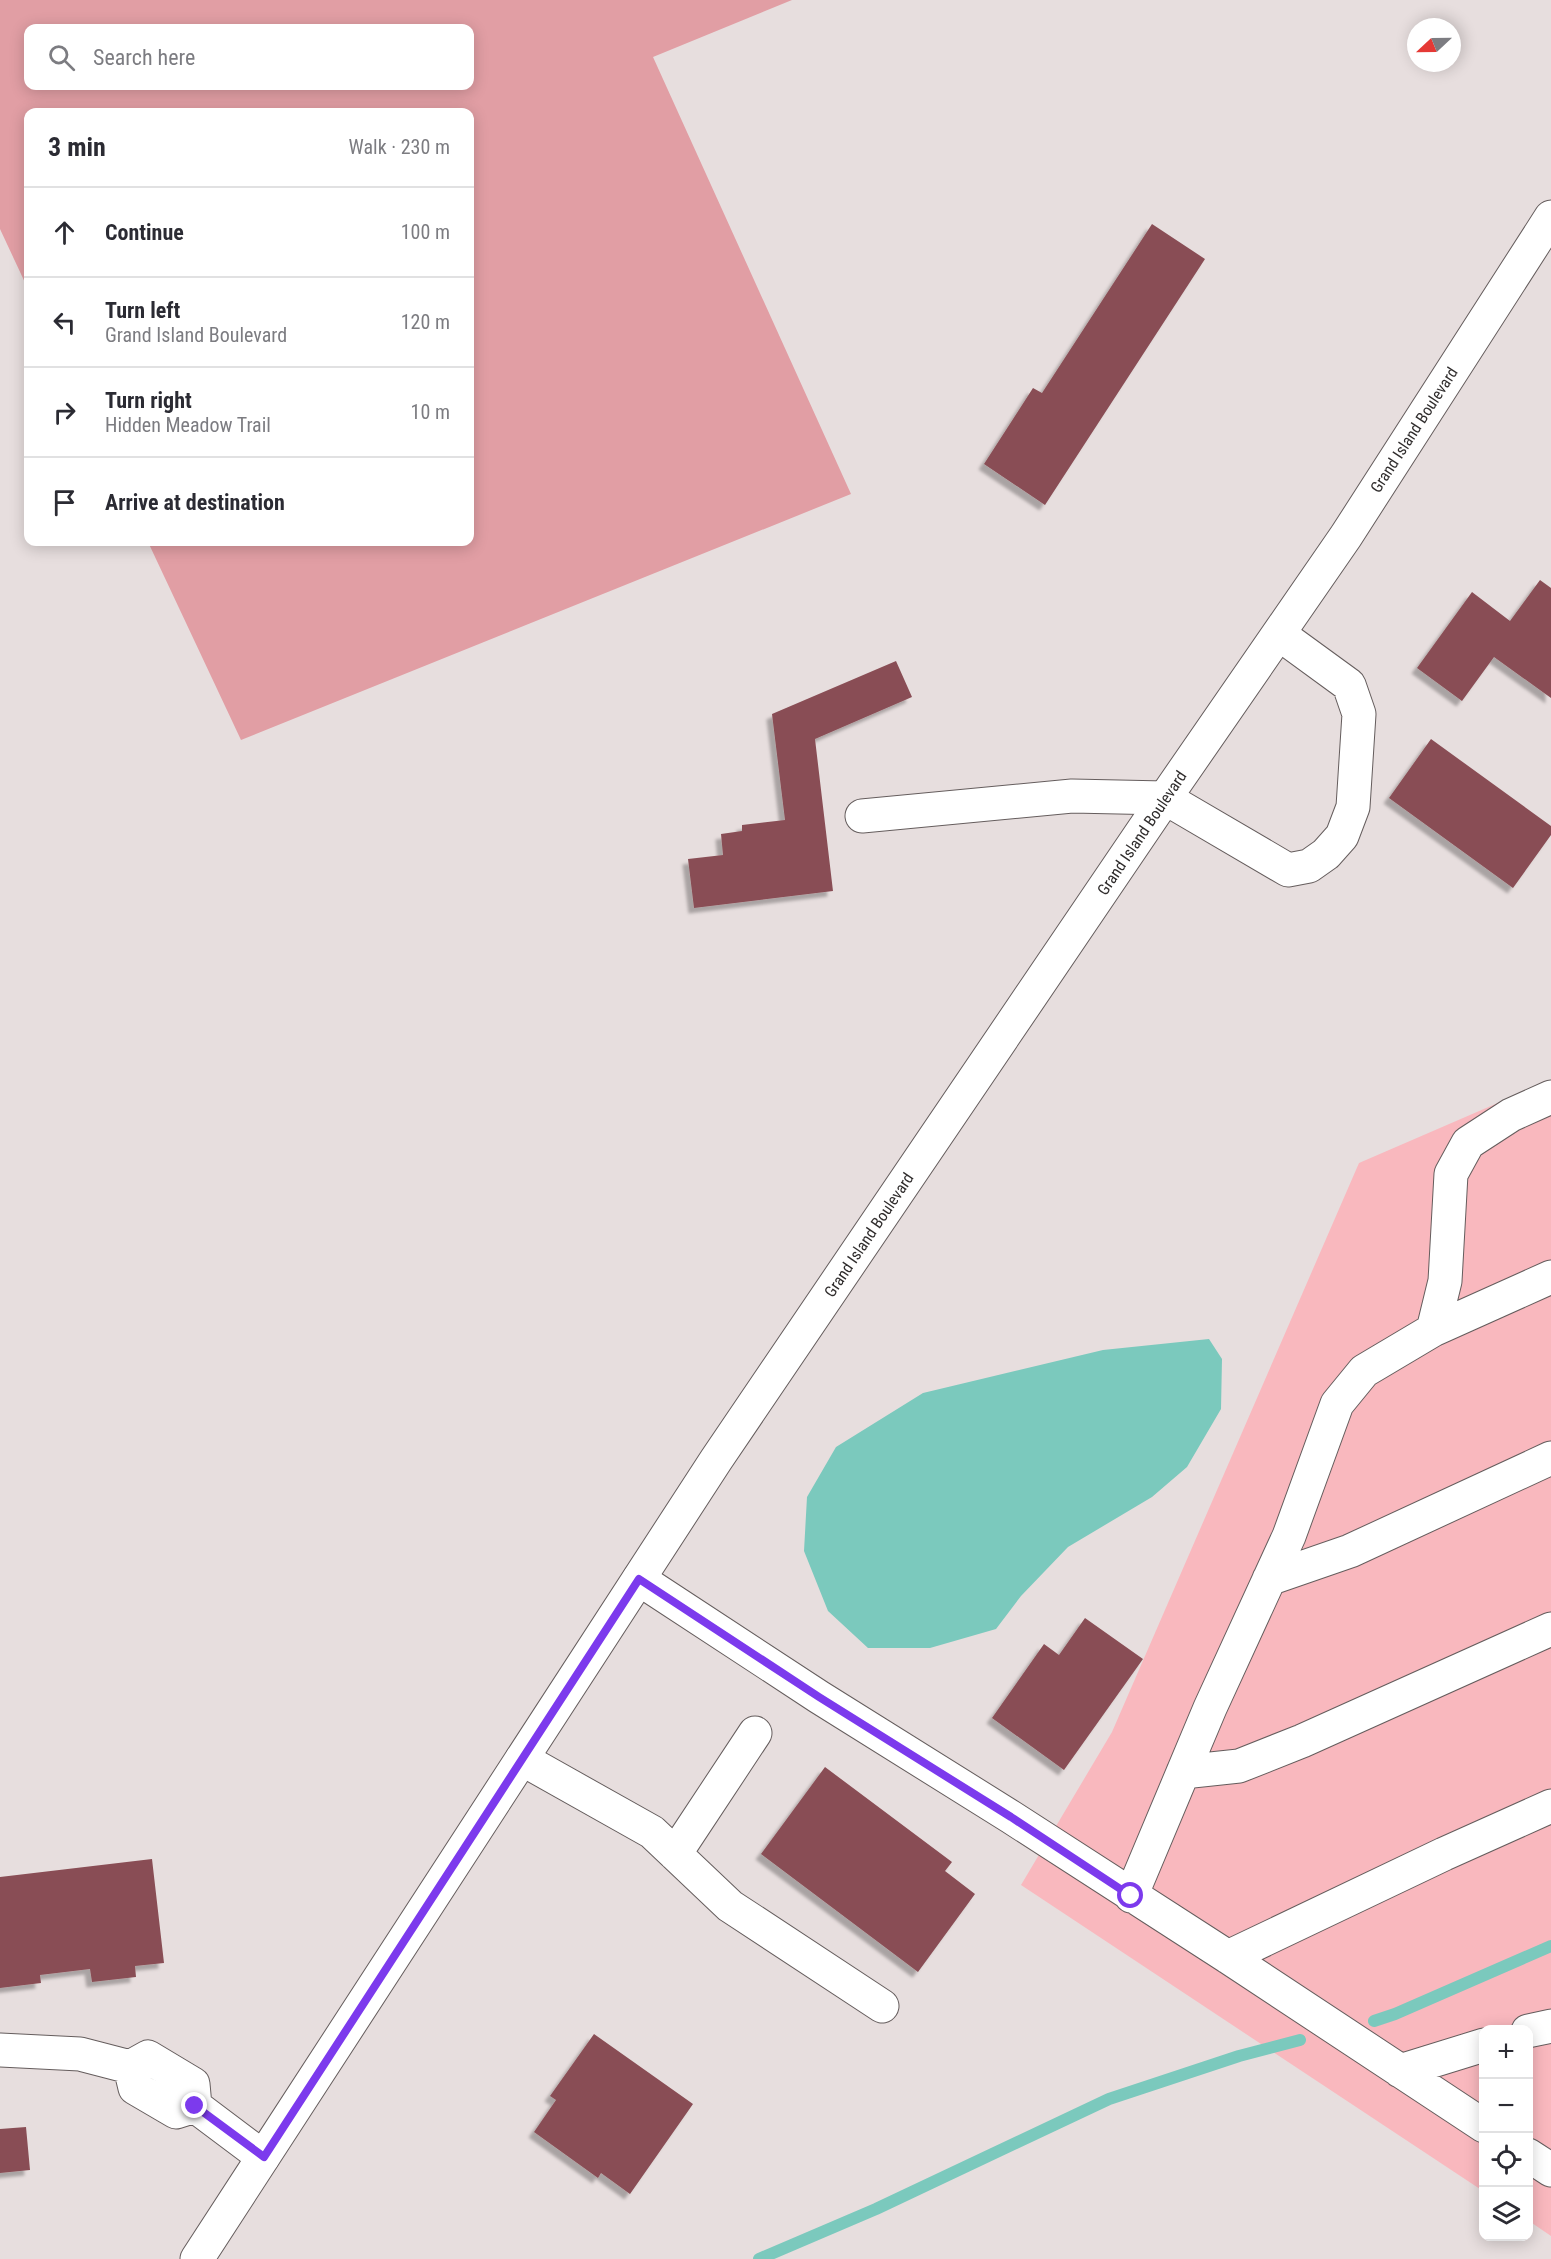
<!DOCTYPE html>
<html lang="en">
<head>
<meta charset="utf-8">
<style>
	body { margin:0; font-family:"Roboto Condensed",sans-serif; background:#f2f2f3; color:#2b2b33 }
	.controls { position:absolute; right:18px; bottom:18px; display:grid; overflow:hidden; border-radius:12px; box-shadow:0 3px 15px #0003 }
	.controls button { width:54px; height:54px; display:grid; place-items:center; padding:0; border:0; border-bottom:2px solid #e1e1e2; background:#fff; color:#2b2b33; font:30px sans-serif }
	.compass { position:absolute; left:1407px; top:18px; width:54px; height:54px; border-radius:50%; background:#fff; box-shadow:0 3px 15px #0003; rotate:248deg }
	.stop { position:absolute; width:18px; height:18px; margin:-14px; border:4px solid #7c3aed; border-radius:50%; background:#fff }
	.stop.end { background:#7c3aed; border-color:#fff; box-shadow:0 2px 6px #0008 }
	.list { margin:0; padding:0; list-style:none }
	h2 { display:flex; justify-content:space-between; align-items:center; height:78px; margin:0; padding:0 24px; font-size:26px }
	h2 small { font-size:20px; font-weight:400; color:#7c7c81 }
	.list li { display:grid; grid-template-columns:39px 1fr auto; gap:18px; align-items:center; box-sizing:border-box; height:90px; padding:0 24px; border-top:2px solid #e1e1e2 }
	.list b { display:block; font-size:22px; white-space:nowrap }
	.list p { margin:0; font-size:20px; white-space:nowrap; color:#7c7c81 }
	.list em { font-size:20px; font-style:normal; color:#7c7c81 }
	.icon { flex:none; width:33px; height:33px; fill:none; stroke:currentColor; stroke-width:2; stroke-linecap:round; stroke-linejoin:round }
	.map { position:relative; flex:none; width:1551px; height:2259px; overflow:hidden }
	.search { position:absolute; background:#fff; box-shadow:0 3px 15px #0003; left:24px; top:24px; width:450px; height:66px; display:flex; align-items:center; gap:15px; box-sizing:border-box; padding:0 21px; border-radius:12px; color:#7c7c81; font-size:22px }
	.panel { position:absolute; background:#fff; box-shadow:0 3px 15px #0003; left:24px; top:108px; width:450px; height:438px; border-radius:12px }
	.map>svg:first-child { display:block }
	.green { fill:#f9b8be }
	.forest { fill:#e19ea4; fill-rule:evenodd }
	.water { fill:#7bc9bd }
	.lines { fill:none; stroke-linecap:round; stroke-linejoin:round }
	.stream { stroke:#7bc9bd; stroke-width:12 }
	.building { fill:#894e55; filter:url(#shadow) }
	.minor-casing { stroke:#655d5d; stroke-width:35 }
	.major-casing { stroke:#655d5d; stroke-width:35 }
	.minor { stroke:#fff; stroke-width:33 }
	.major { stroke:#fff; stroke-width:33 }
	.route { stroke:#7c3aed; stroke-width:8 }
	.labels { text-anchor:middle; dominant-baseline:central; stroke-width:6; stroke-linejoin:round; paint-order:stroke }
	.street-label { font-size:16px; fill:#302d2d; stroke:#fff }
</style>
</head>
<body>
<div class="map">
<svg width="1551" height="2259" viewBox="0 0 1551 2259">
	<defs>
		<filter id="shadow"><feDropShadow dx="-5.5" dy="5.5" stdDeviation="1.5" flood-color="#0004"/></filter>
	</defs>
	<rect width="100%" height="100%" fill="#e7dede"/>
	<!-- green -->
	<path class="green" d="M1551,1080V2236L1529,2221L1528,2030H1484L1483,2191L1021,1885L1112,1732L1359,1163Z"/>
	<!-- forest -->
	<path class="forest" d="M0,0H792L653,57L851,494L241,740L148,542H470V112H28V289L0,229ZM28,28H470V86H28Z"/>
	<!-- water -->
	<path class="water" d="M1209,1339L1222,1359L1221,1409L1187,1467L1152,1497L1068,1547L1021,1596L996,1629L930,1648H868L828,1611L804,1551L807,1497L836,1447L923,1393L1103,1350Z"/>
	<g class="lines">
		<!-- stream -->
		<path class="stream" d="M1374,2021L1395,2014L1551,1946
			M759,2259L876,2209L1109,2099L1239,2056L1300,2040"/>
	</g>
	<!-- building -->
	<path class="building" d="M1152,224L1205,259L1045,505L984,464L1033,388L1042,393Z
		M1540,580L1551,588V698L1494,657L1462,701L1417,668L1472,592L1510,621Z
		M896,661L912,697L815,739L833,891L694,908L688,859L723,855L721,834L742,831V825L785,820L772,714Z
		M1431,739L1551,826V835L1513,888L1389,798Z
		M1085,1618L1143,1659L1064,1770L992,1718L1044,1644L1059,1655Z
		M825,1767L952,1862L945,1871L975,1894L918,1972L761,1854Z
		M152,1859L164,1963L135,1966L136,1977L92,1982L90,1969L40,1975L41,1983L0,1988V1877Z
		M594,2034L693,2104L630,2194L601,2173L598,2178L534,2132L556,2100L550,2096Z
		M26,2127L30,2170L0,2173V2129Z"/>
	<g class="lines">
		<!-- minor casing -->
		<g class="minor-casing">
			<path id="minor" d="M862,816L1072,796L1165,798L1288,870L1309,866L1326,854L1342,836L1353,807L1359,714L1349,685L1279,634
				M1433,1330L1551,1277
				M639,1579L819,1697L1011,1817L1228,1957L1484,2126
				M1269,1579L1350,1551L1551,1458
				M522,1759L652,1832L730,1906L882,2006
				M1183,1772L1239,1766L1302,1741L1551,1629
				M675,1854L755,1733
				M1131,1896L1210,1708L1289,1536L1337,1404L1364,1371L1433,1330L1445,1281L1451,1174L1468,1143L1511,1115L1551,1097
				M1228,1957L1444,1854L1551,1806
				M1528,2031L1551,2026
				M0,2050L80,2054L130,2067
				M1400,2071L1484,2045
				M195,2106L176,2112L135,2088L130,2067L148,2057L193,2084L195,2106L263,2157
				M1528,2155L1551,2170"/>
		</g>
		<!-- major casing -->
		<g class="major-casing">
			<path id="major" d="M197,2259L716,1460L1165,798L1346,536L1551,217"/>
		</g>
		<!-- minor -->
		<use href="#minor" class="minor"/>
		<!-- major -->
		<use href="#major" class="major"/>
	</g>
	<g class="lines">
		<!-- route -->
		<path class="route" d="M195,2106L264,2157L639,1579L819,1697L1011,1817L1131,1896"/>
	</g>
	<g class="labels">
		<!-- street labels -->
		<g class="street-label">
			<text transform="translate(1414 430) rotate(-57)">Grand Island Boulevard</text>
			<text transform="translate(1142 833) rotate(-56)">Grand Island Boulevard</text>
			<text transform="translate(869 1235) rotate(-56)">Grand Island Boulevard</text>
		</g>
	</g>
</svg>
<div class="controls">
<button>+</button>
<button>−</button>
<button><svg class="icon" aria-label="locate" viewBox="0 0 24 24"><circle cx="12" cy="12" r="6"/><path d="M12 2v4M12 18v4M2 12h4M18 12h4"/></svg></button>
<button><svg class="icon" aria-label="layers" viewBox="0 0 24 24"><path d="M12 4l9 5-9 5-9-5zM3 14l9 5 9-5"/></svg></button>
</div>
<svg class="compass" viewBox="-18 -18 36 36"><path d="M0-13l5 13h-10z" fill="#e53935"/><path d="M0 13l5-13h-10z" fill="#7c7c81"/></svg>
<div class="stop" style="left:1131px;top:1896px"></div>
<div class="stop end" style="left:195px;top:2106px"></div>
<div class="search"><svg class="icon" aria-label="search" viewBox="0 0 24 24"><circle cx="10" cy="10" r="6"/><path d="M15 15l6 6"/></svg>Search here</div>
<section class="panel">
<h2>3 min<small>Walk · 230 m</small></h2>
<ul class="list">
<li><svg class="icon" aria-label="ahead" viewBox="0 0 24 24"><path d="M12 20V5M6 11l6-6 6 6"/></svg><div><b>Continue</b></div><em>100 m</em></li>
<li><svg class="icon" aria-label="left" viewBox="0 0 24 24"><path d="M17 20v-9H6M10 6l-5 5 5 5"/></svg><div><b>Turn left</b><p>Grand Island Boulevard</p></div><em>120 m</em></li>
<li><svg class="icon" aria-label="right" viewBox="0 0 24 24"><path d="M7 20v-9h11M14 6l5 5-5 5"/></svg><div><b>Turn right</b><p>Hidden Meadow Trail</p></div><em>10 m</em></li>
<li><svg class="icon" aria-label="arrive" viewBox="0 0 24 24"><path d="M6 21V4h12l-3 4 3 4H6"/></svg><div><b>Arrive at destination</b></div></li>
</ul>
</section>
</div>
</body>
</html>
